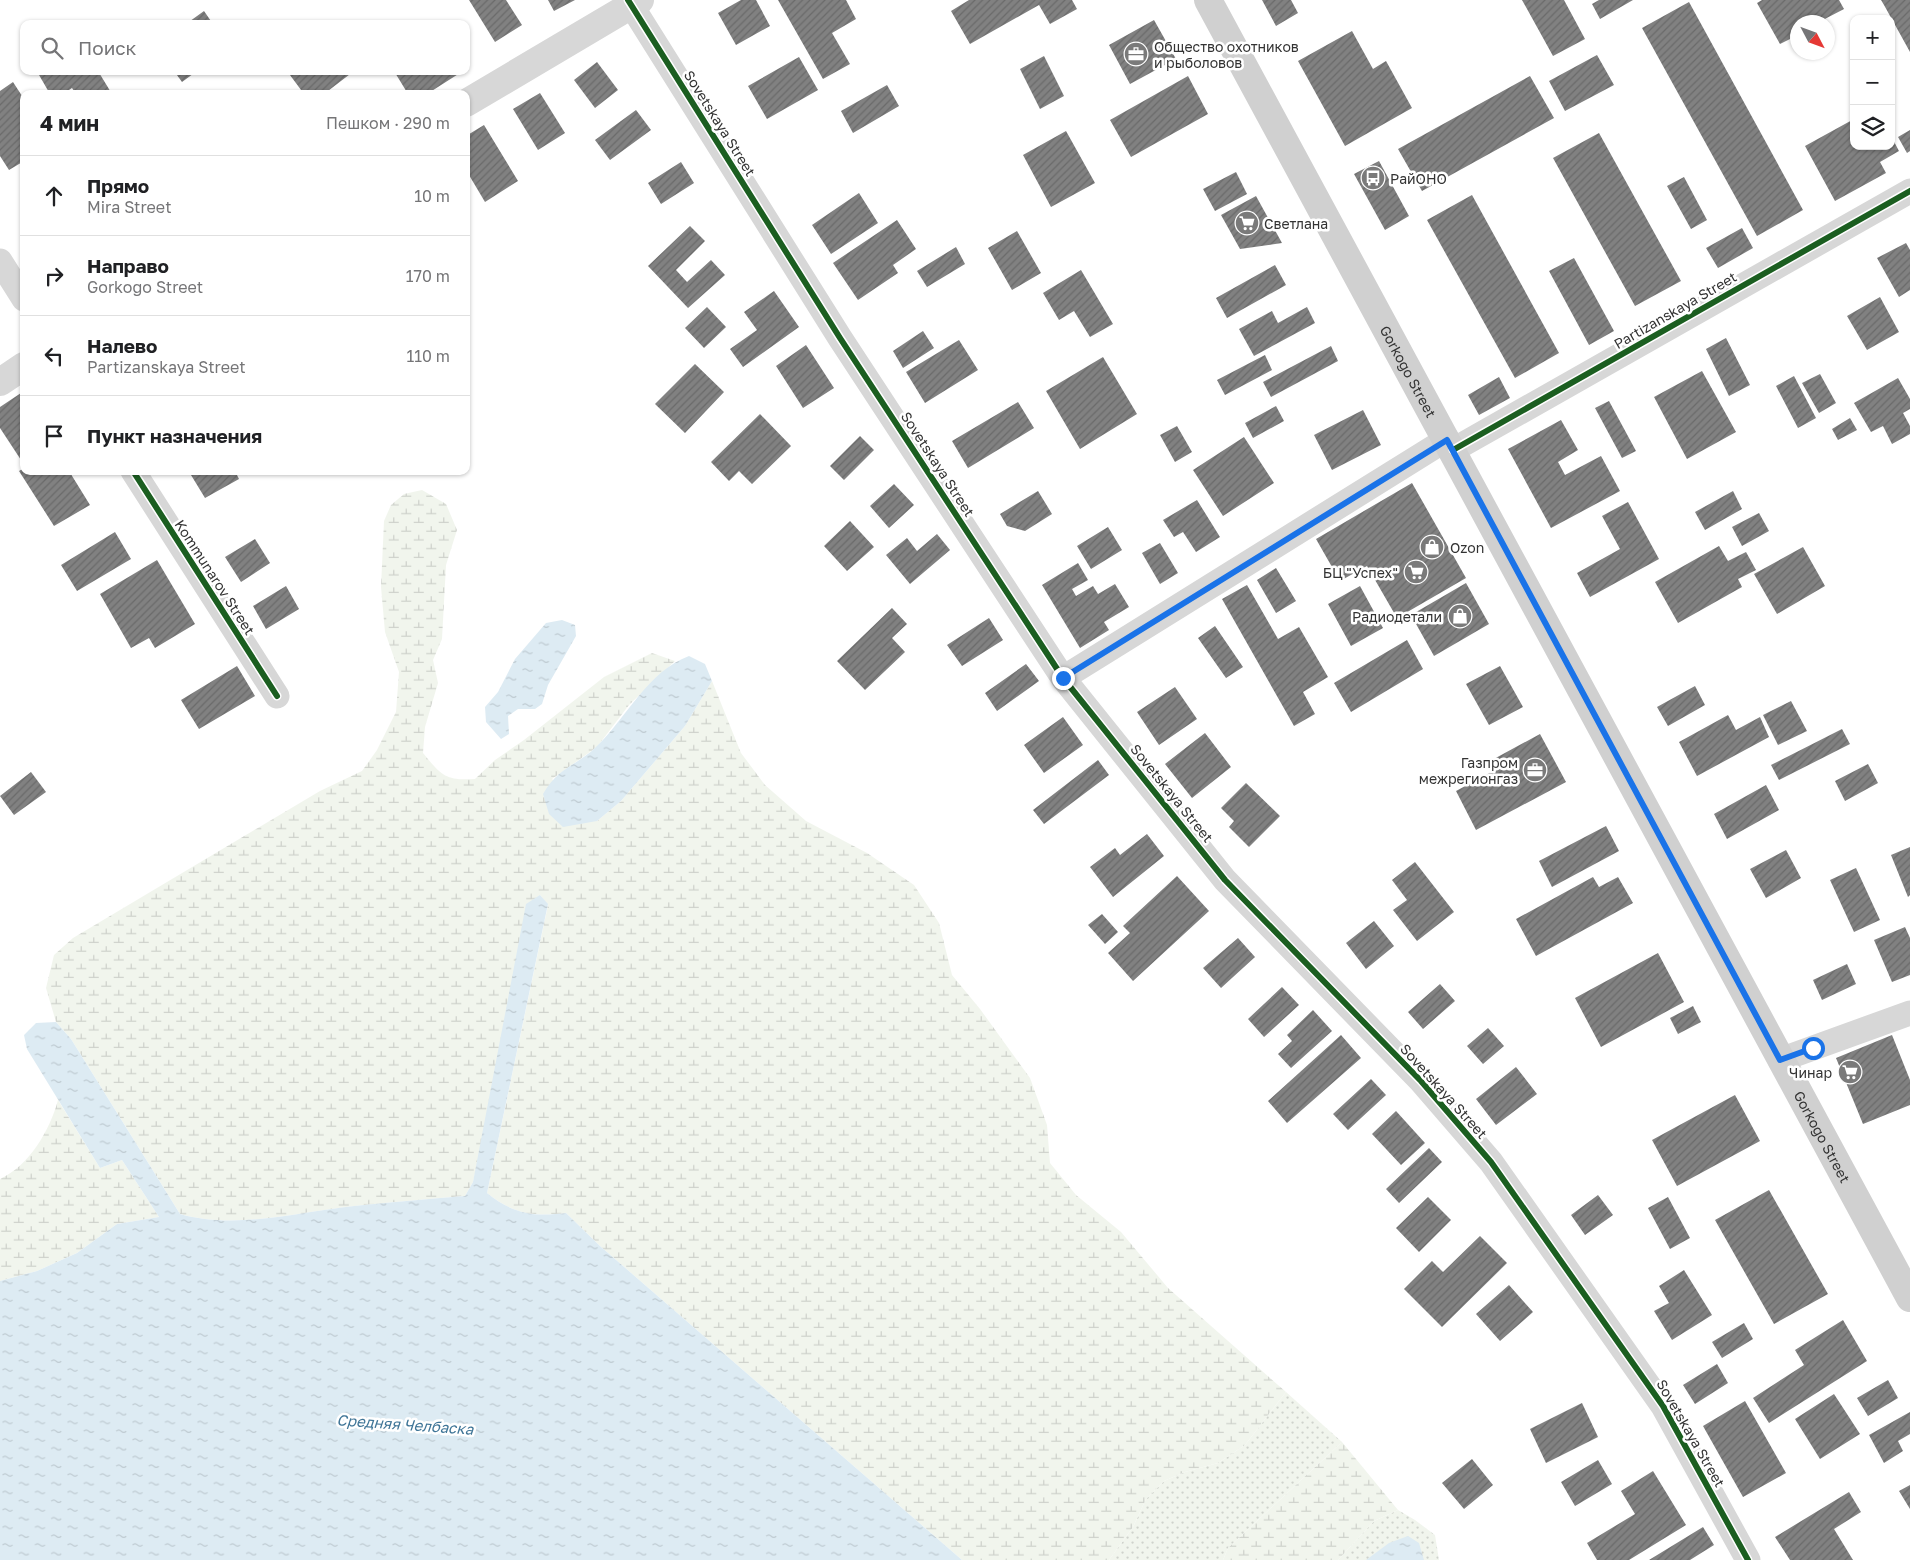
<!DOCTYPE html>
<html lang="ru">
<head>
<meta charset="utf-8">
<style>
	body { margin:0; font-family:"Golos Text",sans-serif; background:#f2f2f2; color:#202124 }
	.controls { position:absolute; right:15px; top:15px; display:grid; overflow:hidden; border-radius:10px; box-shadow:0 1px 4px #0004 }
	.controls button { width:45px; height:45px; display:grid; place-items:center; padding:0; border:0; border-bottom:1px solid #e0e0e0; background:#fff; color:#202124; font:25px sans-serif }
	.compass { position:absolute; left:1790px; top:15px; width:45px; height:45px; border-radius:50%; background:#fff; box-shadow:0 1px 4px #0004; rotate:131deg }
	.stop { position:absolute; width:15px; height:15px; margin:-11px; border:4px solid #1a73e8; border-radius:50%; background:#fff }
	.stop.end { background:#1a73e8; border-color:#fff; box-shadow:0 1px 5px #0008 }
	.list { margin:0; padding:0; list-style:none }
	h2 { display:flex; justify-content:space-between; align-items:center; height:65px; margin:0; padding:0 20px; font-size:21px }
	h2 small { font-size:16px; font-weight:400; color:#757577 }
	.list li { display:grid; grid-template-columns:32px 1fr auto; gap:15px; align-items:center; box-sizing:border-box; height:80px; padding:0 20px; border-top:1px solid #e0e0e0 }
	.list b { display:block; font-size:19px; white-space:nowrap }
	.list p { margin:0; font-size:16px; white-space:nowrap; color:#757577 }
	.list em { font-size:16px; font-style:normal; color:#757577 }
	.icon { flex:none; width:28px; height:28px; fill:none; stroke:currentColor; stroke-width:2; stroke-linecap:round; stroke-linejoin:round }
	.map { position:relative; flex:none; width:1910px; height:1560px; overflow:hidden }
	.search { position:absolute; background:#fff; box-shadow:0 1px 4px #0004; left:20px; top:20px; width:450px; height:55px; display:flex; align-items:center; gap:12px; box-sizing:border-box; padding:0 18px; border-radius:10px; color:#757577; font-size:19px }
	.panel { position:absolute; background:#fff; box-shadow:0 1px 4px #0004; left:20px; top:90px; width:450px; height:385px; border-radius:10px }
	.map>svg:first-child { display:block }
	.green { fill:url(#green-dots) }
	.wetland { fill:url(#wetland-marsh) }
	.water { fill:url(#water-ripples) }
	.building { fill:url(#building-hatch) }
	.lines { fill:none; stroke-linecap:round; stroke-linejoin:round }
	.minor { stroke:#d7d7d7; stroke-width:25 }
	.tertiary { stroke:#d7d7d7; stroke-width:28 }
	.secondary { stroke:#d0d0d0; stroke-width:28 }
	.cycleway-casing { stroke:#fff; stroke-width:9 }
	.cycleway { stroke:#1b5e20; stroke-width:6 }
	.route { stroke:#1a73e8; stroke-width:6 }
	.labels { text-anchor:middle; dominant-baseline:central; stroke-width:5; stroke-linejoin:round; paint-order:stroke }
	.poi-label { font-size:14px; fill:#333; stroke:#fff; text-anchor:start }
	.street-label { font-size:14px; fill:#333; stroke:#fff }
	.water-label { font-size:15px; font-style:italic; fill:#3f7597; stroke:#fff }
</style>
</head>
<body>
<div class="map">
<svg width="1910" height="1560" viewBox="0 0 1910 1560">
	<defs>
		<pattern id="green-dots" width="8" height="8" patternUnits="userSpaceOnUse" patternTransform="scale(1.25)"><rect width="8" height="8" fill="#f1f5ed"/><path d="M2 2h.1M6 6h.1" fill="none" stroke="#cfd2cc" stroke-width="1.8" stroke-linecap="round"/></pattern>
		<pattern id="wetland-marsh" width="20" height="14" patternUnits="userSpaceOnUse" patternTransform="scale(1.25)"><rect width="20" height="14" fill="#f1f5ed"/><path d="M1 5h8M5 5V1M11 12h8M15 12V8" fill="none" stroke="#cfd2cc"/></pattern>
		<pattern id="water-ripples" width="26" height="14" patternUnits="userSpaceOnUse" patternTransform="scale(1.25)"><rect width="26" height="14" fill="#ddebf3"/><path d="M2 4q2-2 4 0t4 0M15 11q2-2 4 0t4 0" fill="none" stroke="#becad1"/></pattern>
		<pattern id="building-hatch" width="6" height="6" patternUnits="userSpaceOnUse" patternTransform="scale(1.25)"><rect width="6" height="6" fill="#818181"/><path d="M-1 1l2-2M0 6l6-6M5 7l2-2" fill="none" stroke="#6a6a6a"/></pattern>
	</defs>
	<rect width="100%" height="100%" fill="#fff"/>
	<!-- green -->
	<path class="green" d="M1286,1392L1342,1442L1228,1548L1223,1560H1109L1133,1527L1146,1499L1164,1481L1185,1472L1218,1463L1245,1445Z
		M1398,1510L1415,1520L1435,1535L1439,1560H1338L1374,1521Z"/>
	<!-- wetland -->
	<path class="wetland" d="M422,490L446,504L457,530L446,565L442,639L433,660L438,683L425,727L423,753C441,775 445,781 475,779L495,760L524,740L604,677L652,653L675,661L629,705L597,747L552,779L597,821L621,801L685,726L712,681L741,753L765,785L806,821L867,853L914,885L939,923L952,975L980,1009L1030,1078L1047,1125L1050,1163L1076,1195L1121,1232L1168,1288L1286,1392L1245,1445L1218,1463L1185,1472L1164,1481L1146,1499L1133,1527L1109,1560H962L600,1246L566,1213C533,1217 513,1214 487,1193L548,905L540,895L473,1182L465,1196C428,1199 391,1202 355,1206C298,1212 236,1230 180,1214L71,1039L56,1022L46,988L54,955L73,938L320,791L362,771L377,750L396,712L399,672L385,632L381,587L384,521L391,505L404,494Z
		M58,1100L100,1168L122,1160L159,1217L117,1224L77,1253L37,1271L0,1281V1179C29,1166 50,1130 58,1100Z
		M1342,1442L1398,1510L1374,1521L1338,1560H1223L1228,1548Z"/>
	<!-- water -->
	<path class="water" d="M562,620L575,625L576,636L548,685L542,704L535,709H518L508,716L509,734L501,739L486,722L485,707L498,692L515,659L546,623Z
		M689,656L705,664L712,681L685,726L621,801L597,821L563,827L549,814L543,794C559,766 577,766 597,746C627,717 648,671 689,656Z
		M540,895L548,904L487,1193C513,1214 534,1217 566,1213L600,1246L962,1560H0V1281L37,1271L77,1253L117,1224L159,1217L122,1160L100,1168L27,1049L24,1035L36,1023L56,1022L71,1039L180,1214C236,1230 298,1212 354,1206C391,1202 428,1199 465,1196L473,1182L526,904Z
		M1408,1536L1419,1543L1424,1560H1366L1389,1543Z"/>
	<!-- building -->
	<path class="building" d="M469,0H506L522,25L495,42Z
		M548,0H575L554,11Z
		M741,0H756L770,26L736,45L718,13Z
		M778,0H846L856,19L832,33L850,64L823,79Z
		M969,0H1072L1077,9L1050,24L1039,5L970,44L951,11Z
		M1262,0H1291L1298,13L1276,26Z
		M1522,0H1564L1585,39L1553,56Z
		M1599,0H1633L1600,19L1592,4Z
		M1762,0H1839L1844,9L1819,22H1798V35L1780,44L1757,3Z
		M1881,0H1910V52L1884,5Z
		M1689,2L1803,210L1757,236L1642,28Z
		M204,11L213,24H186Z
		M1154,20L1176,59L1130,84L1109,45Z
		M1352,31L1373,69L1386,61L1412,108L1345,146L1298,61Z
		M1597,55L1614,85L1565,111L1549,81Z
		M1044,56L1064,96L1040,109L1020,69Z
		M799,57L818,90L767,119L748,86Z
		M597,62L618,90L595,108L574,80Z
		M45,71H98L112,94H76L72,88L63,94H50L39,75Z
		M174,71H197L182,82Z
		M287,71H354L324,94H304Z
		M394,71H463L427,94H408Z
		M1188,76L1208,114L1131,157L1110,120Z
		M1530,76L1554,118L1422,191L1398,149Z
		M13,82L24,99V161L9,170L0,156V91Z
		M887,85L899,106L853,133L841,111Z
		M540,93L565,133L538,150L513,109Z
		M636,110L651,130L610,160L595,140Z
		M1854,119V146H1891V136L1899,151L1880,162L1886,173L1835,201L1805,146Z
		M484,125L518,181L485,202L466,170V136Z
		M1910,130V151L1907,153L1898,137Z
		M1066,131L1095,183L1051,207L1023,155Z
		M1599,133L1681,281L1635,306L1553,158Z
		M1379,161L1409,216L1385,230L1354,174Z
		M681,162L694,183L661,204L648,183Z
		M1236,172L1247,194L1215,211L1203,189Z
		M1684,177L1707,220L1691,229L1667,186Z
		M859,193L878,223L831,254L812,225Z
		M1472,195L1559,353L1515,378L1427,220Z
		M1256,196L1282,243L1240,249L1221,215Z
		M897,220L916,249L893,265L898,273L858,300L833,263Z
		M690,226L705,241L676,270L687,282L711,260L725,275L688,308L648,266Z
		M1742,228L1753,248L1718,268L1706,248Z
		M1017,231L1041,273L1012,290L988,248Z
		M1906,243L1910,250V290L1899,297L1877,258Z
		M956,247L965,264L927,287L917,271Z
		M1574,258L1614,331L1589,345L1549,271Z
		M1275,265L1286,285L1227,318L1216,298Z
		M1081,270L1113,324L1090,337L1074,311L1059,320L1043,293Z
		M774,291L799,327L743,367L730,349L757,330L744,312Z
		M1880,297L1899,332L1867,350L1847,316Z
		M707,307L726,327L704,348L685,328Z
		M1307,307L1315,323L1254,356L1239,329L1272,311L1278,323Z
		M923,331L934,348L903,368L893,351Z
		M1726,338L1750,385L1729,396L1706,349Z
		M959,340L978,370L925,403L906,372Z
		M806,345L834,388L803,408L776,366Z
		M1331,346L1338,361L1271,397L1263,382Z
		M1265,355L1272,370L1225,395L1217,380Z
		M1103,357L1137,414L1080,449L1046,391Z
		M695,364L724,392L685,433L655,404Z
		M1702,371L1736,432L1687,459L1654,397Z
		M1820,374L1836,403L1819,413L1802,383Z
		M1794,376L1816,418L1798,428L1776,386Z
		M1499,377L1510,398L1479,415L1468,395Z
		M1898,378L1910,399V409L1903,413L1910,426V434L1892,444L1883,426L1871,432L1854,403Z
		M24,391V458L21,460L0,428V407Z
		M1609,401L1636,451L1622,458L1595,408Z
		M1018,402L1034,428L968,468L952,441Z
		M1276,406L1284,421L1253,438L1245,423Z
		M1363,410L1381,445L1332,470L1314,435Z
		M760,414L791,446L752,484L739,471L729,481L711,462Z
		M1850,418L1857,430L1838,440L1832,429Z
		M1561,420L1578,450L1558,462L1565,475L1601,456L1620,491L1551,528L1508,449Z
		M1177,426L1192,452L1175,462L1160,435Z
		M860,436L874,450L844,480L830,466Z
		M1244,437L1274,483L1223,516L1193,470Z
		M24,468V471H69L90,505L54,526L19,471Z
		M198,471H235L239,479L205,498L191,475Z
		M1412,483L1466,578L1397,618L1367,566L1340,581L1316,539Z
		M894,484L914,505L889,528L870,506Z
		M1038,491L1052,514L1025,531L1007,526L1000,514Z
		M1733,491L1742,509L1705,530L1695,512Z
		M1197,500L1220,537L1196,552L1183,532L1174,537L1163,520Z
		M1628,502L1659,559L1590,597L1577,573L1620,549L1602,516Z
		M1759,513L1769,531L1742,546L1732,527Z
		M850,521L874,547L847,571L824,546Z
		M1108,527L1122,550L1091,569L1077,546Z
		M115,532L131,559L77,591L61,565Z
		M937,534L950,550L910,584L886,555L907,538L917,551Z
		M255,539L270,563L241,582L225,557Z
		M1160,543L1178,573L1160,584L1142,553Z
		M1719,546L1728,561L1746,552L1756,570L1738,579L1742,587L1678,623L1655,582Z
		M1803,547L1825,586L1777,614L1754,574Z
		M157,560L195,624L155,648L149,638L131,648L100,594Z
		M1078,563L1088,580L1072,589L1076,596L1093,586L1098,594L1115,584L1129,607L1104,622L1109,630L1080,648L1042,585Z
		M1276,568L1296,601L1276,613L1257,580Z
		M1466,583L1489,624L1434,656L1411,615Z
		M1247,585L1278,639L1299,627L1328,677L1303,692L1315,714L1294,726L1222,599Z
		M286,586L299,609L266,629L253,606Z
		M1360,586L1383,628L1351,646L1328,604Z
		M892,608L907,624L892,638L905,652L865,690L837,661Z
		M989,618L1003,640L962,666L947,645Z
		M1215,626L1243,667L1226,678L1198,638Z
		M1407,640L1423,669L1351,712L1334,683Z
		M1026,664L1039,681L997,711L985,693Z
		M237,666L255,696L199,729L181,700Z
		M1500,666L1523,707L1489,725L1466,684Z
		M1695,686L1705,705L1668,726L1657,707Z
		M1175,687L1197,719L1159,745L1137,712Z
		M1791,701L1807,731L1778,745L1763,715Z
		M1728,715L1736,730L1760,717L1769,737L1697,776L1679,742Z
		M1063,717L1083,745L1044,773L1024,745Z
		M1842,729L1850,744L1779,780L1771,765Z
		M1205,733L1231,767L1192,798L1165,764Z
		M1540,734L1566,782L1476,830L1456,791L1497,769L1492,760Z
		M1098,760L1109,775L1044,824L1033,810Z
		M1868,764L1878,783L1845,801L1835,781Z
		M31,772L46,792L14,815L0,796Z
		M1246,783L1280,816L1249,847L1229,827L1234,821L1221,808Z
		M1766,785L1779,810L1727,839L1714,814Z
		M1606,826L1619,851L1552,887L1539,861Z
		M1147,834L1164,856L1113,897L1090,867L1115,848L1120,855Z
		M1910,847V895L1908,897L1891,855Z
		M1786,850L1801,878L1766,898L1750,869Z
		M1415,862L1454,912L1417,941L1393,910L1407,900L1392,880Z
		M1856,868L1880,920L1854,932L1830,880Z
		M1177,876L1209,911L1133,981L1108,953L1130,933L1123,926Z
		M1593,877L1599,887L1618,877L1633,903L1536,956L1516,919Z
		M1102,914L1118,932L1105,944L1088,925Z
		M1374,921L1394,946L1366,969L1346,943Z
		M1905,927L1910,938V975L1892,982L1874,940Z
		M1238,938L1255,957L1221,988L1203,968Z
		M1658,953L1684,1002L1601,1047L1575,998Z
		M1847,964L1856,984L1822,1000L1813,980Z
		M1440,984L1455,1001L1423,1029L1408,1012Z
		M1282,987L1299,1005L1264,1037L1248,1019Z
		M1693,1006L1701,1022L1678,1034L1670,1018Z
		M1313,1010L1332,1031L1291,1068L1278,1054L1292,1041L1287,1035Z
		M1488,1028L1504,1046L1483,1064L1467,1046Z
		M1341,1035L1361,1058L1287,1123L1268,1101Z
		M1892,1035L1910,1080V1105L1863,1124L1836,1058Z
		M1516,1067L1537,1094L1496,1125L1476,1099Z
		M1371,1079L1386,1095L1348,1130L1333,1114Z
		M1735,1095L1760,1141L1677,1186L1652,1140Z
		M1396,1111L1425,1143L1401,1165L1372,1134Z
		M1429,1148L1442,1162L1399,1203L1386,1189Z
		M1769,1190L1828,1294L1774,1324L1715,1220Z
		M1598,1195L1613,1215L1585,1235L1571,1215Z
		M1428,1197L1451,1220L1419,1252L1396,1228Z
		M1668,1197L1690,1238L1670,1249L1648,1208Z
		M1480,1236L1507,1263L1442,1327L1404,1289L1432,1261L1443,1272Z
		M1684,1270L1712,1315L1672,1340L1654,1311L1669,1303L1659,1286Z
		M1509,1285L1533,1312L1500,1341L1476,1314Z
		M1843,1320L1867,1361L1769,1423L1753,1398L1804,1365L1795,1350Z
		M1744,1323L1753,1339L1722,1358L1712,1342Z
		M1717,1364L1728,1383L1695,1404L1683,1385Z
		M1888,1380L1898,1398L1868,1416L1857,1398Z
		M1834,1394L1860,1434L1820,1459L1795,1419Z
		M1745,1401L1786,1473L1743,1497L1703,1426Z
		M1582,1403L1598,1437L1546,1463L1530,1429Z
		M1910,1412V1434L1898,1441L1903,1451L1884,1463L1869,1435Z
		M1472,1459L1493,1485L1464,1509L1442,1483Z
		M1598,1460L1612,1484L1575,1506L1561,1482Z
		M1653,1471L1686,1525L1629,1560H1597L1587,1543L1635,1514L1621,1491Z
		M1910,1485V1509L1899,1491Z
		M1849,1492L1861,1512L1834,1529L1853,1560H1790L1775,1537Z
		M1703,1527L1714,1545L1690,1560H1649Z"/>
	<g class="lines">
		<!-- minor -->
		<path class="minor" d="M628,0L840,338L1063,678L1225,880L1421,1081L1491,1162L1663,1406L1748,1560
			M0,261L24,299
			M1453,450L1910,191
			M133,471L277,696
			M1063,678L1447,439
			M1780,1060L1910,1013"/>
		<!-- tertiary -->
		<path class="tertiary" d="M466,103L640,0
			M0,382L24,366"/>
		<!-- secondary -->
		<path class="secondary" id="s1" d="M1208,0L1910,1298"/>
		<!-- cycleway casing -->
		<g class="cycleway-casing">
			<path id="cycleway" d="M628,0L840,338L1063,678L1225,880L1421,1081L1491,1162L1663,1406L1748,1560
				M1453,450L1910,191
				M133,471L277,696"/>
		</g>
		<!-- cycleway -->
		<use href="#cycleway" class="cycleway"/>
	</g>
	<g class="lines">
		<!-- route -->
		<path class="route" d="M1063,678L1447,440L1780,1060L1813,1048"/>
	</g>
	<!-- icons -->
	<defs>
		<g id="office-disc" transform="scale(1.25)"><circle r="9.5" fill="#7a7a7a" stroke="#fff"/><path d="M-6-3h4V-5.5h4V-3h4V5H-6ZM-1-4.5V-3h2v-1.5ZM-6 0V1H6V0Z" fill="#fff"/></g>
		<g id="bus-disc" transform="scale(1.25)"><circle r="9.5" fill="#7a7a7a" stroke="#fff"/><path d="M-5-6H5V4H4V6H2V4H-2V6H-4V4H-5ZM-3.5-4V0h7V-4ZM-3.5 1.2v1.5H-2V1.2ZM2 1.2v1.5H3.5V1.2Z" fill="#fff"/></g>
		<g id="supermarket-disc" transform="scale(1.25)"><circle r="9.5" fill="#7a7a7a" stroke="#fff"/><path d="M-6-5.5h2.5l.6 2H6L4.5 2H-2.5L-4.4-4H-6ZM-1.5 3.2a1.3 1.3 0 1 0 .1 0ZM3 3.2a1.3 1.3 0 1 0 .1 0Z" fill="#fff"/></g>
		<g id="shop-disc" transform="scale(1.25)"><circle r="9.5" fill="#7a7a7a" stroke="#fff"/><path d="M-5-2.5h2.3a2.7 3.5 0 0 1 5.4 0H5L5.5 6h-11ZM-1.5-2.5h3a1.5 2.3 0 0 0-3 0Z" fill="#fff"/></g>
	</defs>
	<g fill-rule="evenodd">
		<use href="#office-disc" x="1136" y="54"/>
		<use href="#bus-disc" x="1373" y="178"/>
		<use href="#supermarket-disc" x="1247" y="223"/>
		<use href="#shop-disc" x="1432" y="547"/>
		<use href="#supermarket-disc" x="1416" y="572"/>
		<use href="#shop-disc" x="1460" y="616"/>
		<use href="#office-disc" x="1535" y="770"/>
		<use href="#supermarket-disc" x="1850" y="1072"/>
	</g>
	<g class="labels">
		<!-- poi labels -->
		<g class="poi-label">
			<text x="1154" y="46">Общество охотников<tspan x="1154" dy="16">и рыболовов</tspan></text>
			<text x="1390" y="178">РайОНО</text>
			<text x="1264" y="223">Светлана</text>
			<text x="1450" y="547">Ozon</text>
			<text x="1398" y="572" text-anchor="end">БЦ "Успех"</text>
			<text x="1442" y="616" text-anchor="end">Радиодетали</text>
			<text x="1518" y="762" text-anchor="end">Газпром<tspan x="1518" dy="16">межрегионгаз</tspan></text>
			<text x="1832" y="1072" text-anchor="end">Чинар</text>
		</g>
		<!-- street labels -->
		<g class="street-label">
			<text transform="translate(720 123) rotate(58)">Sovetskaya Street</text>
			<text transform="translate(1675 310) rotate(-30)">Partizanskaya Street</text>
			<text stroke="none"><textPath href="#s1" startOffset="422">Gorkogo Street</textPath></text>
			<text transform="translate(938 464) rotate(57)">Sovetskaya Street</text>
			<text transform="translate(215 577) rotate(57)">Kommunarov Street</text>
			<text transform="translate(1172 793) rotate(51)">Sovetskaya Street</text>
			<text transform="translate(1444 1091) rotate(48)">Sovetskaya Street</text>
			<text stroke="none"><textPath href="#s1" startOffset="1292">Gorkogo Street</textPath></text>
			<text transform="translate(1691 1433) rotate(60)">Sovetskaya Street</text>
		</g>
		<!-- water labels -->
		<g class="water-label">
			<text transform="translate(405 1424) rotate(4)">Средняя Челбаска</text>
		</g>
	</g>
</svg>
<div class="controls">
<button>+</button>
<button>−</button>
<button><svg class="icon" aria-label="layers" viewBox="0 0 24 24"><path d="M12 4l9 5-9 5-9-5zM3 14l9 5 9-5"/></svg></button>
</div>
<svg class="compass" viewBox="-18 -18 36 36"><path d="M0-13l5 13h-10z" fill="#e53935"/><path d="M0 13l5-13h-10z" fill="#757577"/></svg>
<div class="stop" style="left:1813px;top:1048px"></div>
<div class="stop end" style="left:1063px;top:678px"></div>
<div class="search"><svg class="icon" aria-label="search" viewBox="0 0 24 24"><circle cx="10" cy="10" r="6"/><path d="M15 15l6 6"/></svg>Поиск</div>
<section class="panel">
<h2>4 мин<small>Пешком · 290 m</small></h2>
<ul class="list">
<li><svg class="icon" aria-label="ahead" viewBox="0 0 24 24"><path d="M12 20V5M6 11l6-6 6 6"/></svg><div><b>Прямо</b><p>Mira Street</p></div><em>10 m</em></li>
<li><svg class="icon" aria-label="right" viewBox="0 0 24 24"><path d="M7 20v-9h11M14 6l5 5-5 5"/></svg><div><b>Направо</b><p>Gorkogo Street</p></div><em>170 m</em></li>
<li><svg class="icon" aria-label="left" viewBox="0 0 24 24"><path d="M17 20v-9H6M10 6l-5 5 5 5"/></svg><div><b>Налево</b><p>Partizanskaya Street</p></div><em>110 m</em></li>
<li><svg class="icon" aria-label="arrive" viewBox="0 0 24 24"><path d="M6 21V4h12l-3 4 3 4H6"/></svg><div><b>Пункт назначения</b></div></li>
</ul>
</section>
</div>
</body>
</html>
